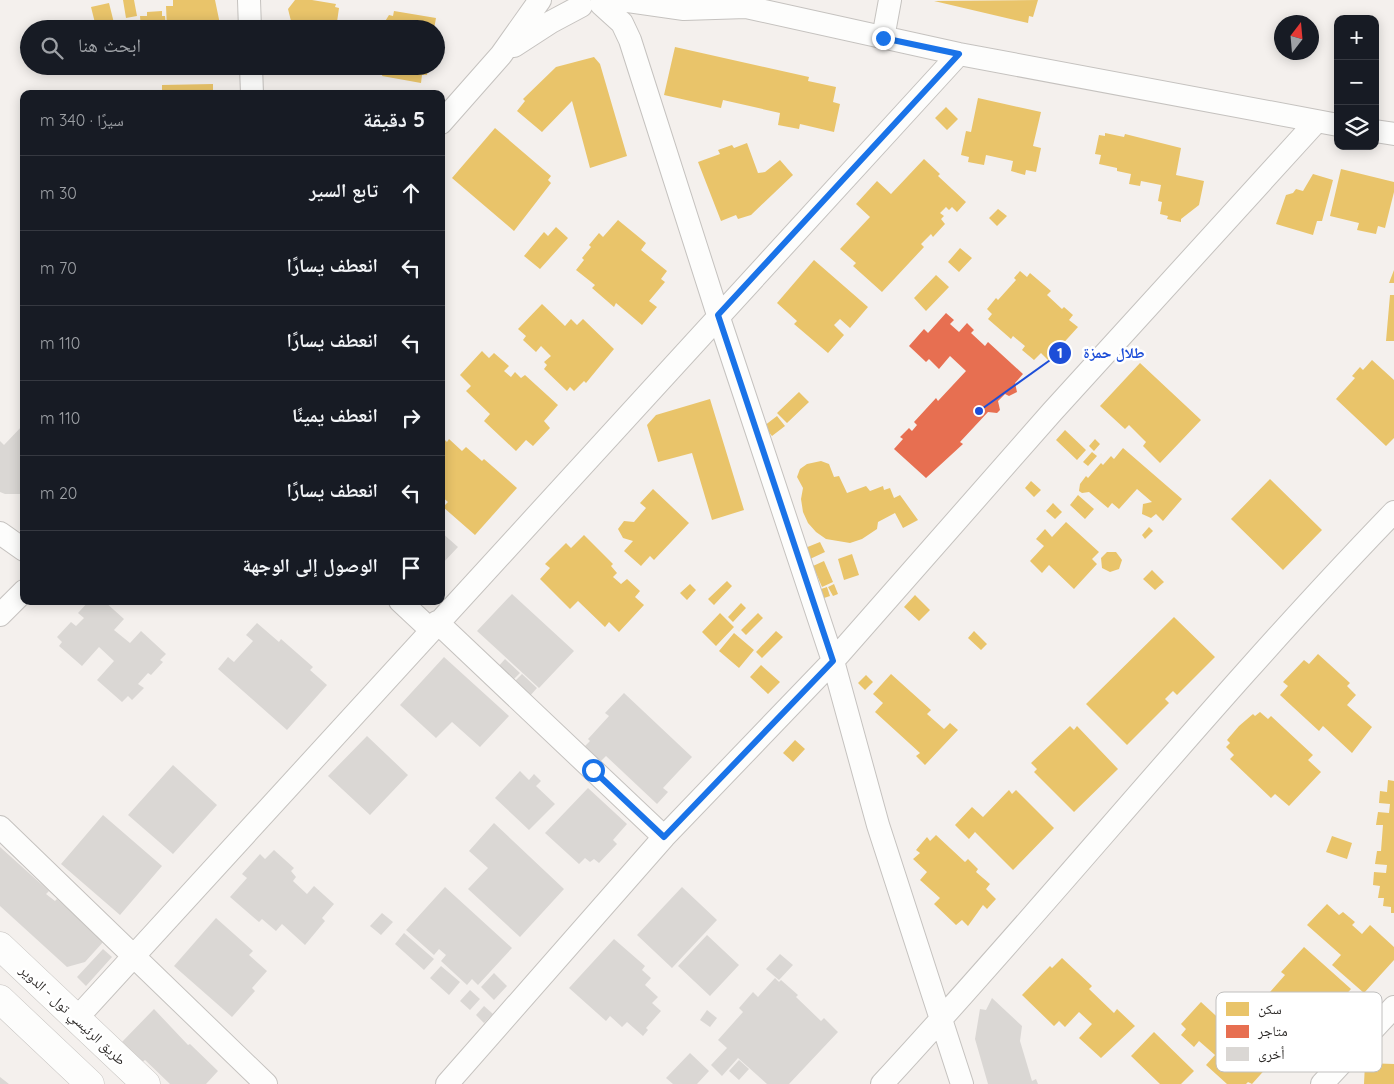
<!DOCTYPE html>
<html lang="ar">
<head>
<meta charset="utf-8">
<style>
	body { margin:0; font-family:Quicksand,"Noto Naskh Arabic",sans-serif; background:#20242c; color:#f1f3f6; direction:rtl }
	.controls { position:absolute; right:15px; top:15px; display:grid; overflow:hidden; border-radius:10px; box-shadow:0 2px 12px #0003 }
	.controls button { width:45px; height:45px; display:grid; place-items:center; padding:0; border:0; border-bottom:1px solid #363941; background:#171b24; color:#f1f3f6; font:25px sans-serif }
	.compass { position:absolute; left:1274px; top:15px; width:45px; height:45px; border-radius:50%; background:#171b24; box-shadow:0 2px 12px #0003; rotate:16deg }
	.stop { position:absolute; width:15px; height:15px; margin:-11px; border:4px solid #1a73e8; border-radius:50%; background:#fff }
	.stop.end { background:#1a73e8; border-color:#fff; box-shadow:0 1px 5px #0008 }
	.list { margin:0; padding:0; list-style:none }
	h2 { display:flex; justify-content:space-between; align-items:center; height:65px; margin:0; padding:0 20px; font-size:21px }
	h2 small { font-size:16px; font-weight:400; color:#9ea1a6 }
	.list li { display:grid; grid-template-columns:32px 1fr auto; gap:15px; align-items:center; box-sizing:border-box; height:75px; padding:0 20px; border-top:1px solid #363941 }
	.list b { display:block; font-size:19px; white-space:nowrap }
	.list em { font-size:16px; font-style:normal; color:#9ea1a6 }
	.icon { flex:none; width:28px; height:28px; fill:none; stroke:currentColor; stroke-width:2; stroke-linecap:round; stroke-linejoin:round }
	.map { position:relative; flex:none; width:1394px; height:1084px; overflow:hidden; direction:ltr }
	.search { position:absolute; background:#171b24; box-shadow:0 2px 12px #0003; left:20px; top:20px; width:425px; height:55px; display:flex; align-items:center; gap:12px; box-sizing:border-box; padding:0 18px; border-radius:28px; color:#9ea1a6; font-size:19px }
	.panel { position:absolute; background:#171b24; box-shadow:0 2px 12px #0003; left:20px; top:90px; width:425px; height:515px; border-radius:10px; direction:rtl }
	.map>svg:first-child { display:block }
	.homes { fill:#e9c46a }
	.shops { fill:#e76f51 }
	.building { fill:#dad7d4 }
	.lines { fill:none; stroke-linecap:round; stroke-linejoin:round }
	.minor-casing { stroke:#c5c2bf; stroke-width:24 }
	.major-casing { stroke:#c5c2bf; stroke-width:29 }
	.minor { stroke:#fdfdfc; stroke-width:22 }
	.major { stroke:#fdfdfc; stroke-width:28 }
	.route { stroke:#1a73e8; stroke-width:6 }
	.labels { text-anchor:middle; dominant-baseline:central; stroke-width:5; stroke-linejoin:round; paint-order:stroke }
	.street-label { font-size:14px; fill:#2c2927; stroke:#fff }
	.key { fill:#fff; stroke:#c0bfbe; stroke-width:1 }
	.key-label { font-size:14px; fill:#2c2927 }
	.leader { fill:none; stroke:#1d4ed8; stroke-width:2 }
	.callout-dot { fill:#1d4ed8; stroke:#fff; stroke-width:2 }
	.mark-label { font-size:15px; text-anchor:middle; font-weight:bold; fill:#fff }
	.callout-label { font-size:15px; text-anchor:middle; font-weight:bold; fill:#1d4ed8; stroke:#fff; stroke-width:5; stroke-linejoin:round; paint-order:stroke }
</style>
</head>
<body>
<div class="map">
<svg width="1394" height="1084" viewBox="0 0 1394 1084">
	<rect width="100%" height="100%" fill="#f4f0ed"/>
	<!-- homes -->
	<path class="homes" d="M123,0H134L137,16L126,18Z
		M173,0H215L221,29H167L166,6H173Z
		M295,0H312L336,4L335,7L339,8L336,29H290L291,21L288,9Z
		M1038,0L1033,17L1029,16L1028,23L934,1Z
		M109,3L114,23L96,27L91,7Z
		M162,11V16H165L166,29H141L140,16H147V12Z
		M394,11L436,18L434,29H385L384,23L389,15L393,16Z
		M675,47L809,77L808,81L836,87L833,102L840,104L834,132L800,124L799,129L778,125L780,113L723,100L721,108L664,95Z
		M594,57L600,64L627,156L590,168L572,101L542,132L517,111L525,101L523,99L556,67Z
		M380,66H428L427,75H422L421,83L382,76L384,69Z
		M213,84V94H162V85Z
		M138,92H153V94H138Z
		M978,98L1041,112L1033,146L1041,148L1036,172L1026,170L1025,175L1011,171L1013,161L986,155L984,165L968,162L969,157L961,155L966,131L971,132Z
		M946,107L958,119L947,130L935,118Z
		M495,128L551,176L548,180L551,183L514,231L452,178Z
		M1105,133L1124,137L1125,134L1181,148L1176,175L1204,181L1199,205L1181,219V222L1167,219L1168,216L1160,214L1162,202L1158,201L1161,185L1141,181L1140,186L1129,184L1131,174L1117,171V168L1099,164L1101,155L1095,154L1099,135L1105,136Z
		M747,143L758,173L765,172L780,160L793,175L751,215L738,219L736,215L721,221L698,162L720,154L718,150L732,145L734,148Z
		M924,159L940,174L938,176L966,202L957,212L952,207L949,210L946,207L940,213L944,216L941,219L945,224L933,237L931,234L921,244L924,247L882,292L853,266L856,263L840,249L870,217L856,204L877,181L891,194Z
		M1341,169L1394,182V192L1385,228L1378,226L1376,234L1357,230L1359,223L1330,216Z
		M1313,174L1333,180L1322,221H1317L1313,235L1276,224L1286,195L1293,193L1296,189L1303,191Z
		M998,209L1007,216L997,226L989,218Z
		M618,220L646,243L641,250L667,271L661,279L665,282L649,301L657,307L642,325L616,303L614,307L592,288L595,285L576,270L584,260L582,258L591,247L589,245L599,233L603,237Z
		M556,227L568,238L540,269L524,256L544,232L548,236Z
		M960,248L972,258L959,272L948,262Z
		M814,260L868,307L850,328L840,319L834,325L844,335L828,353L794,324L797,321L777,303Z
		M1394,270V283H1389Z
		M1020,271L1027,277L1030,273L1051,291L1047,295L1062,309L1064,307L1073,315L1069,320L1078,327L1048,360L1041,353L1034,360L1022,350L1025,346L1013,336L1011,339L988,319L992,314L987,309L996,298L998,300L1016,280L1014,278Z
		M936,275L949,287L926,311L914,298Z
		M1390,295H1394V341H1386Z
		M542,304L565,326L571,319L577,325L583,319L614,349L586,383L584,381L574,391L570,387L567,391L544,369L547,365L544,362L551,356L541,346L536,352L523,340L526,336L518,329Z
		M482,351L489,358L494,353L509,366L504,371L511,377L515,372L521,378L525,375L558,405L544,421L550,428L533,446L526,440L516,451L484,421L490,414L466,391L471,386L460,375Z
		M1372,360L1394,380V438L1386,446L1336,399L1355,378L1352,376L1360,367L1363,370Z
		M1140,363L1201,420L1160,463L1143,446L1146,442L1129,425L1125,429L1100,406Z
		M799,392L809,402L787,423L777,413Z
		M710,399L744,510L712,520L692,453L658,462L647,425L656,415Z
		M777,416L785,426L772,436L764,426Z
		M1065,430L1086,450L1077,460L1056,440Z
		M444,439L447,442L449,439L462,451L466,447L482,461L484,459L517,488L475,535L443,507L448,502L441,496V442Z
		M1095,439L1100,444L1094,451L1089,446Z
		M1123,448L1182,499L1163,521L1156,514L1151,518L1142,514L1143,504L1152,502L1137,489L1119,509L1112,503L1108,508L1089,492L1082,493L1079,491L1080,484L1086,476L1088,478L1101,463L1103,465L1111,456L1114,459Z
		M1092,452L1097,456L1088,466L1083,462Z
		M821,461L829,464L834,477L839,476L847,493L866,486L870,491L883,486L884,490L890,488L894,498L900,495L918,520L903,528L895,513L878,522L877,529L862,539L850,543L826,539L816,532L808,523L803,512L801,499L803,488L797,477L800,469L807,464Z
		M1270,479L1322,530L1283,570L1231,519Z
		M1031,481L1041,490L1034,497L1025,488Z
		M653,489L689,523L654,560L650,556L641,566L624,551L633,541L623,538L618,529L624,521L634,522L646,508L640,503Z
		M1078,495L1094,509L1085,519L1070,505Z
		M1053,503L1062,512L1055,519L1046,511Z
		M1066,522L1099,552L1092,559L1097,564L1074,589L1049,565L1042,573L1030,561L1044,546L1036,539L1045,529L1052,537Z
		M1149,527L1153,531L1145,539L1142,535Z
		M584,535L613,564L611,566L617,573L613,577L621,584L627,579L640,591L635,597L644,605L619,632L609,622L605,627L578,601L570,609L540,579L550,568L545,564L566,543L571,548Z
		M820,542L825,552L810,559L805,548Z
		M1107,552H1116L1122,560L1119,569L1110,572L1102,568L1101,558Z
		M852,554L859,575L844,580L838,559Z
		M824,561L833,582L822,587L813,566Z
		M1152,570L1164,582L1155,590L1143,579Z
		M727,581L732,586L714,605L708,599Z
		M690,584L696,590L687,600L680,593Z
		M834,584L838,594L833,596L828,587Z
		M827,587L830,596L821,599L818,590Z
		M915,595L930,610L919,621L904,607Z
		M741,603L746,608L733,622L728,617Z
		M720,613L734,627L716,646L702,632Z
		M758,613L763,618L746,635L741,630Z
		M1174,617L1215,657L1177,695L1173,691L1165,699L1169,703L1127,745L1086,704Z
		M776,631L783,637L762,658L756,652Z
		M974,631L987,644L981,650L968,638Z
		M734,633L754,650L739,668L719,651Z
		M1318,654L1350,683L1347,686L1356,695L1347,705L1372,727L1352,753L1323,726L1319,731L1280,695L1288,686L1283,682L1304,660L1309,664Z
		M761,665L780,682L768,694L750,677Z
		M891,674L931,710L927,714L944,729L950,723L958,730L925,765L916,756L920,753L875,712L883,703L873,694Z
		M866,675L873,682L865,690L858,683Z
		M1260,712L1268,719L1271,716L1313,755L1308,760L1321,772L1289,806L1275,794L1271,798L1230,759L1234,755L1226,747L1230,743L1227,740L1239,726L1253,714L1255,716Z
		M1070,726L1074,730L1077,726L1118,769L1074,812L1034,772L1037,769L1031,763Z
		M795,740L805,749L793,762L783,753Z
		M1388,780L1394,781V913H1391V907L1383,906L1384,898H1378L1380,886L1373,885L1374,872L1386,873L1387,865L1375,864L1377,851H1381L1383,825H1376L1378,812L1389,813L1390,804L1379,803L1380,791L1387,792Z
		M1009,790L1012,794L1016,790L1054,828L1013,870L975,832L969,839L955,825L972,807L983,817Z
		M936,835L965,862L968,859L978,869L976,872L990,884L986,889L996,899L987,909L983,905L968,926L962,920L956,925L934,904L940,898L920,880L927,872L913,859L920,853L916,850L927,837L930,841Z
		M1332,836L1352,843L1347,859L1326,852Z
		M1327,904L1339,915L1343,912L1355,922L1352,925L1362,934L1370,925L1394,947V960L1364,993L1332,965L1341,955L1307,925Z
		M1304,947L1351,989L1306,1039L1263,1000L1285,975L1281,972Z
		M1062,958L1092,986L1089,989L1114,1013L1117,1009L1135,1026L1101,1058L1079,1038L1092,1024L1079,1012L1065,1027L1059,1021L1054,1026L1022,995L1050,966L1052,968Z
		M1201,1002L1227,1026L1237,1015L1272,1046L1270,1049L1274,1053L1266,1062L1269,1065L1252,1084L1248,1082L1246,1084H1227L1206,1065L1215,1055L1199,1041L1194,1047L1181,1035L1186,1029L1181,1024Z
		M1154,1032L1194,1071L1181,1084H1160L1131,1056Z
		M1365,1063L1394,1064V1084H1364Z"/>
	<!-- shops -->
	<path class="shops" d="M946,313L954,320L950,324L959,332L967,323L974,330L971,333L985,346L988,342L1023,374L1015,383L1017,392L1009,396L1005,394L998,401L1000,410L997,413L988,412L960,442L963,444L926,478L894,449L903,439L900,437L909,428L912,431L917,425L914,422L936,398L938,401L966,371L950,356L939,369L929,359L926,362L909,346L924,329L928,333Z"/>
	<!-- building -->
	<path class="building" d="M24,424V494H5L0,492V441L4,445Z
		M441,532L458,547L441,565Z
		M512,594L574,651L539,688L477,631Z
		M89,601L96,605L99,601H104L124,619L114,630L130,643L141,631L166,654L160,660L163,662L151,675L148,673L138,684L144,688L132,700L128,696L122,702L97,680L114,661L99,647L82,666L59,646L62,642L57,637L71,622L76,626L84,618L78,613Z
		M257,623L279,642L281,639L313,667L310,670L327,685L287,730L218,669L228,657L234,662L253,641L246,635Z
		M444,657L509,716L480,747L452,722L436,738L400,705Z
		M505,659L520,673L512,681L497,668Z
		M522,674L537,688L529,697L513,683Z
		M624,693L692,757L663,788L668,792L657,804L606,756L597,765L581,750L590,741L588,739L609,716L605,713Z
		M367,736L408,775L370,815L328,776Z
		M173,765L217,805L173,854L128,815Z
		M520,771L529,780L534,774L541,781L536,786L555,804L529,830L495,798Z
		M588,788L627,824L613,840L617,844L599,863L594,859L590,862L585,858L579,864L545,833Z
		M103,815L162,866L120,915L61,864Z
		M494,823L564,889L520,937L468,889L488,868L469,851Z
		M0,847L49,891L46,894L55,901L57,899L104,941L85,962L67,967L0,906Z
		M274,850L294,868L291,871L296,877L293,881L307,894L314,886L334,904L322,918L325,921L305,945L282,924L276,931L262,919L259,922L230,897L247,878L242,874L260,854L265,859Z
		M445,887L512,948L478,985L472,979L467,985L441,961L446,955L439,949L434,955L406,930Z
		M682,887L717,920L672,968L637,935Z
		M382,913L393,922L381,935L370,926Z
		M216,918L253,951L249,955L267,971L252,988L255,991L232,1017L174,966Z
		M404,933L434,959L424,970L395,944Z
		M707,935L739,965L710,996L678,966Z
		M614,939L645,966L642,970L651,978L645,985L658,997L652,1003L661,1011L646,1028L648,1030L643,1036L627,1022L622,1027L610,1016L606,1021L569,988Z
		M103,949L112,957L86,986L77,977Z
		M780,954L793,965L779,980L766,969Z
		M441,966L460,982L449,995L430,978Z
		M494,973L507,986L494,1000L481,987Z
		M775,978L779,982L781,980L798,995L796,997L821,1021L824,1018L838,1032L789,1084H767L738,1058L722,1076L711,1065L727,1048L718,1040L743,1012L739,1008L753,992L758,997Z
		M470,990L480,999L470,1010L460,1001Z
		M992,998L1022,1026L1020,1041L1032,1081L1036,1079L1038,1084H988L975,1039L980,1009L986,1010Z
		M484,1006L493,1014L484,1023L476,1015Z
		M154,1009L188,1045L190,1044L218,1071L206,1084H170L145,1060L141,1063L121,1043Z
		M707,1010L717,1018L710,1027L700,1020Z
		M690,1053L709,1071L697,1084H673L666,1078Z
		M739,1060L749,1069L739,1080L729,1071Z
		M0,1077L9,1084H0Z"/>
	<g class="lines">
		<!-- minor casing -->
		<g class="minor-casing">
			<path id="minor" d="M249,0L250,29
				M621,0L684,9L746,7
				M731,0L746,7L959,54L1338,125
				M601,4L622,23L630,40L718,315L833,661L878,825L962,1084
				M883,38L890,0
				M514,46L551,22L581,6
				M251,66L252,94
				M441,123L501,55L540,0
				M1375,131L1394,134
				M0,533L24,550
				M400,601L431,630
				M0,615L24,591
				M437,622L664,837
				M0,827L266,1084
				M77,1018L959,54
				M447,1084L664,837L833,661L1052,412L1316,122
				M882,1084C1056,896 1216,696 1394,512
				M1322,1084L1394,1007"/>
		</g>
		<!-- major casing -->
		<g class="major-casing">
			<path id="major" d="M0,946L146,1084
				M0,999L90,1084"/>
		</g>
		<!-- minor -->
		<use href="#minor" class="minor"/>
		<!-- major -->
		<use href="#major" class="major"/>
	</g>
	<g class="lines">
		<!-- route -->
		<path class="route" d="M593,770L664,837L833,661L718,315L959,54L883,38"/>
	</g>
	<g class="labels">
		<!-- street labels -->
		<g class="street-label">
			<text transform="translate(73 1015) rotate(43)">طريق الرئيسي تول - الدوير</text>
		</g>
	</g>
	<!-- legend -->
	<rect x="1216" y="992" width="166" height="80" rx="8" class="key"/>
	<rect x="1226" y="1002" width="23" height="14" fill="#e9c46a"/>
	<rect x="1226" y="1025" width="23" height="13" fill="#e76f51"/>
	<rect x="1226" y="1047" width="23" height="14" fill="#dad7d4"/>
	<g class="key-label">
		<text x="1258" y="1014">سكن</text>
		<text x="1258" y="1036">متاجر</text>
		<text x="1258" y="1059">أخرى</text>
	</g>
	<!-- callouts -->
	<path class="leader" d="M979 411L1060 353"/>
	<g class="callout-dot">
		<circle cx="979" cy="411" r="5"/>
		<circle cx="1060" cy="353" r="12"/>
	</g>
	<g class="mark-label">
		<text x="1060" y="358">1</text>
	</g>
	<g class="callout-label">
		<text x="1114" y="358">طلال حمزة</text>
	</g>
</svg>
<div class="controls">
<button>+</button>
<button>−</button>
<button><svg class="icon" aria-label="layers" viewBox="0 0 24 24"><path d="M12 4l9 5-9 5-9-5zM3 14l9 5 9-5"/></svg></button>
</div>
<svg class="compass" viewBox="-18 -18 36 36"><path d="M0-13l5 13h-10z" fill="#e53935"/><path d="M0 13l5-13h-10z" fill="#9ea1a6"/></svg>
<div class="stop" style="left:593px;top:770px"></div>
<div class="stop end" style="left:883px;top:38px"></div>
<div class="search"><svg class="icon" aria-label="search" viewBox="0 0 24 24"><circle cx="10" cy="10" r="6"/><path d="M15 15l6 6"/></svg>ابحث هنا</div>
<section class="panel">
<h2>5 دقيقة<small>سيرًا · 340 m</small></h2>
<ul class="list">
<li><svg class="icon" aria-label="ahead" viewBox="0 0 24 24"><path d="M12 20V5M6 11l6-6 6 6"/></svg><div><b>تابع السير</b></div><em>30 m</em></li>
<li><svg class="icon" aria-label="left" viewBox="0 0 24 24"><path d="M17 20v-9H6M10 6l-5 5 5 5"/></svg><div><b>انعطف يسارًا</b></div><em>70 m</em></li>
<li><svg class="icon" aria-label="left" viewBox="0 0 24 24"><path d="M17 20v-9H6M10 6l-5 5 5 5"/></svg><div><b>انعطف يسارًا</b></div><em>110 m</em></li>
<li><svg class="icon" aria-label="right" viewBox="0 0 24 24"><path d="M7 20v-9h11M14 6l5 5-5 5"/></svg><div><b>انعطف يمينًا</b></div><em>110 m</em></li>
<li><svg class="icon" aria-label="left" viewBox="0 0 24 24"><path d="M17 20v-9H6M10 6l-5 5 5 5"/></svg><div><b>انعطف يسارًا</b></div><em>20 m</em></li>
<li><svg class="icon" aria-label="arrive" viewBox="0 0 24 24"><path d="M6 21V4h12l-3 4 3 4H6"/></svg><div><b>الوصول إلى الوجهة</b></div></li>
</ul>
</section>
</div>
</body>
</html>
